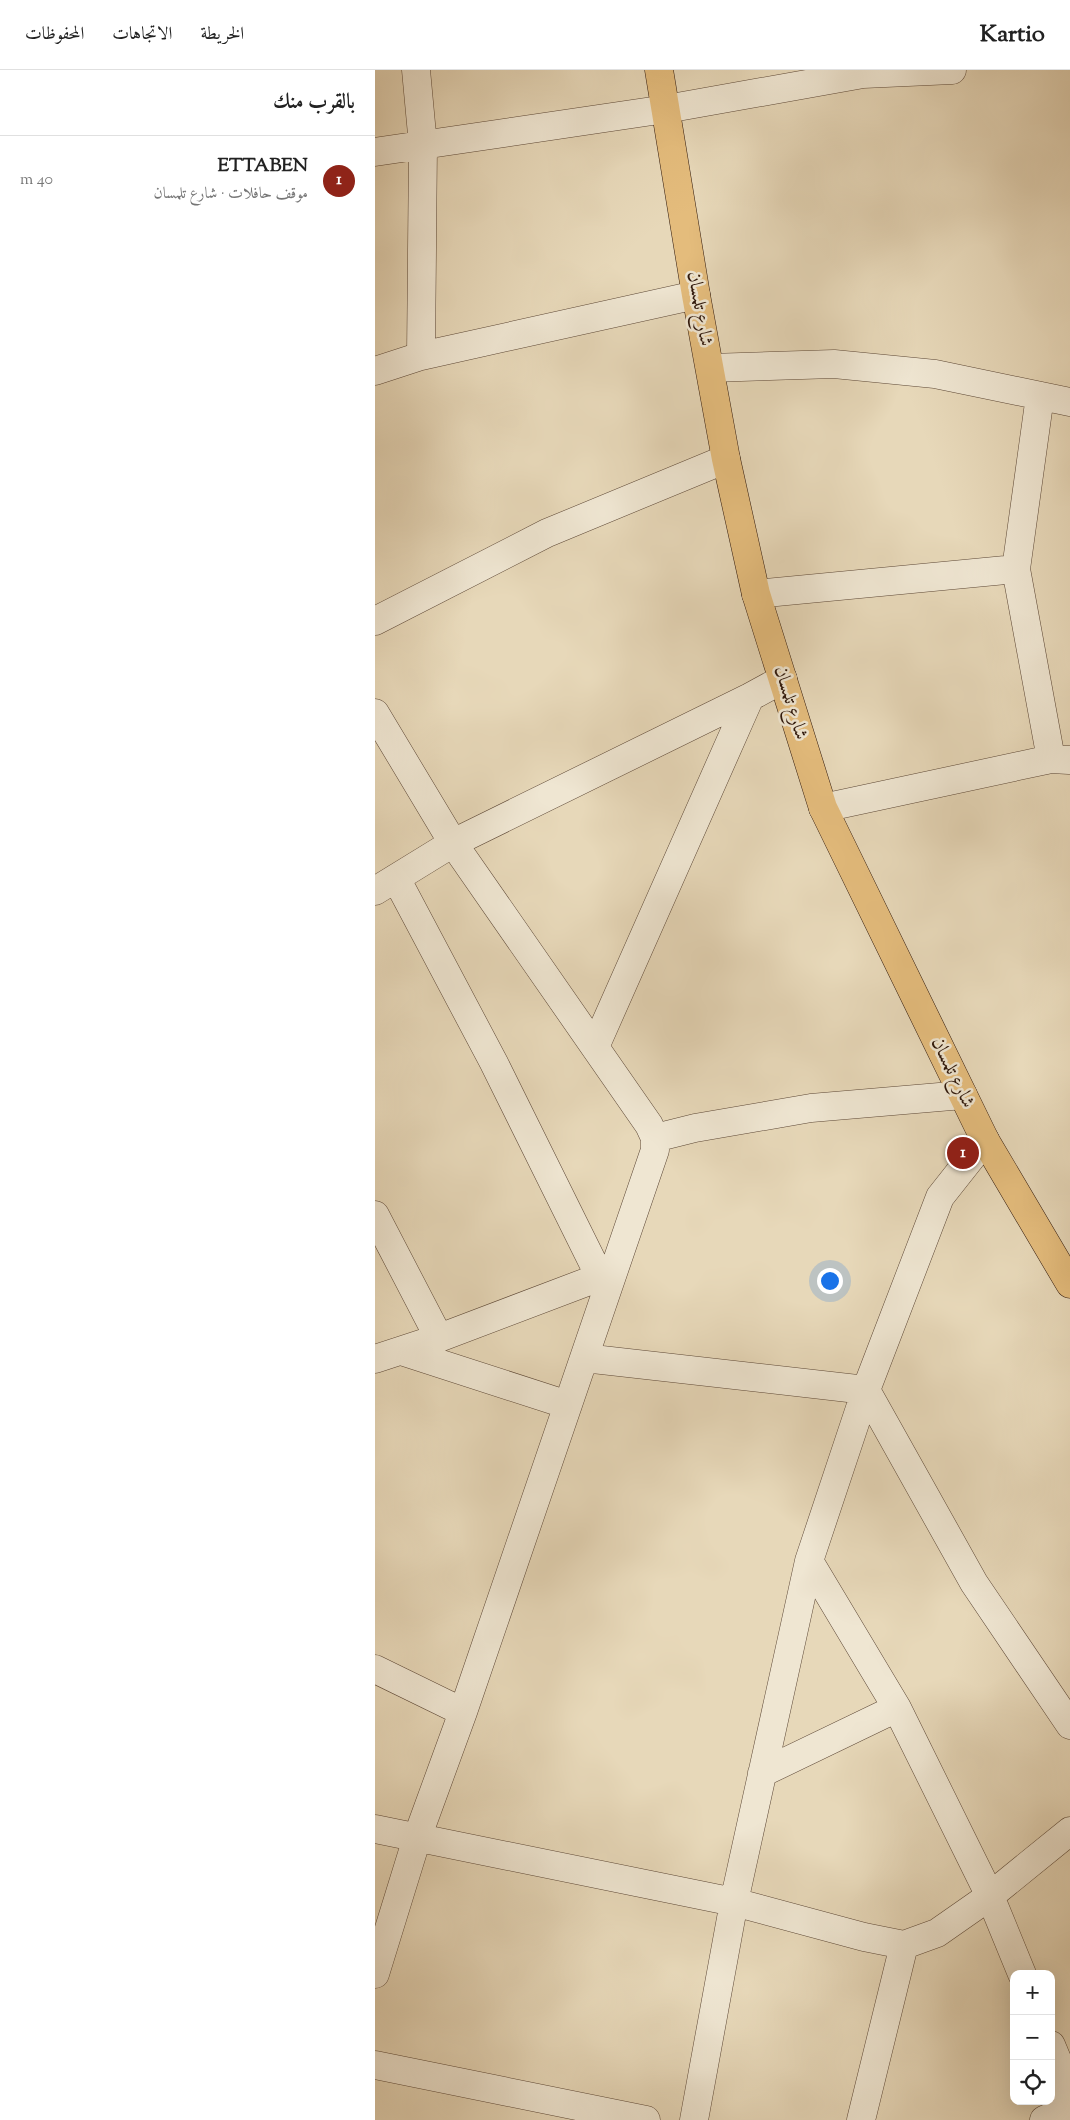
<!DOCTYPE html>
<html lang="ar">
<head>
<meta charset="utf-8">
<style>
	body { margin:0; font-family:"Sorts Mill Goudy",Amiri,serif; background:#f2f2f2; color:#222; direction:rtl }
	.controls { position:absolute; right:15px; bottom:15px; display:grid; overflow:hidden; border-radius:10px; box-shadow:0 5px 20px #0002 }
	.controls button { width:45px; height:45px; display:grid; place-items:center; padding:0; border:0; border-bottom:1px solid #e0e0e0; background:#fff; color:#222; font:25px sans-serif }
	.you { position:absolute; left:454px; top:1210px; width:18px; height:18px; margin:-12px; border:4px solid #fff; border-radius:50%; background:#1a73e8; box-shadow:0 0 0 8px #1a73e833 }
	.badge { display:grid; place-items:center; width:32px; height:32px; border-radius:50%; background:#8f2418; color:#fff; font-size:16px; font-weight:700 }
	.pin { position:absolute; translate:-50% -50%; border:2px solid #fff; box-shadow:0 1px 5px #0006 }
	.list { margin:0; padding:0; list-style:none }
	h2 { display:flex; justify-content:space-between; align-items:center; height:65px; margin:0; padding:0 20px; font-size:21px }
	h2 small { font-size:16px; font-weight:400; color:#767676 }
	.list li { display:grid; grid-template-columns:32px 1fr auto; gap:15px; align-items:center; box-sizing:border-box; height:90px; padding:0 20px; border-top:1px solid #e0e0e0 }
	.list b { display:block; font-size:19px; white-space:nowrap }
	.list p { margin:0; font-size:16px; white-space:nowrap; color:#767676 }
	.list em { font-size:16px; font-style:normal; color:#767676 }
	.icon { flex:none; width:28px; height:28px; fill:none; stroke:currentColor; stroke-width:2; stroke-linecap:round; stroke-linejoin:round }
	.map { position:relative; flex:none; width:695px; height:2050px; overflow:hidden; direction:ltr }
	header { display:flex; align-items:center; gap:30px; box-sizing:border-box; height:70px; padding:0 25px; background:#fff; border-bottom:1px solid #e0e0e0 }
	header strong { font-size:24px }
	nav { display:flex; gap:28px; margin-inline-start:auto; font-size:18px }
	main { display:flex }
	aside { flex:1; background:#fff }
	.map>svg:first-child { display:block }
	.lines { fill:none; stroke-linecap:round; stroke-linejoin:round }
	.minor-casing { stroke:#5c4736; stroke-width:29 }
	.major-casing { stroke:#2e170b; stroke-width:29 }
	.minor { stroke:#efe6d2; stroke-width:28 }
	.major { stroke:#e4bc7c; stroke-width:28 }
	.labels { text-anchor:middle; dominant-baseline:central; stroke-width:5; stroke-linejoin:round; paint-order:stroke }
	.street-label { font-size:19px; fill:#2e170b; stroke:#efe6d2 }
</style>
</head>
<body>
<header>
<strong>Kartio</strong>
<nav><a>الخريطة</a><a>الاتجاهات</a><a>المحفوظات</a></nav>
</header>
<main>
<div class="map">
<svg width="695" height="2050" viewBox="0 0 695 2050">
	<rect width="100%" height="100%" fill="#e7d8b9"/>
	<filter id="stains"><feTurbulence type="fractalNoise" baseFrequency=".004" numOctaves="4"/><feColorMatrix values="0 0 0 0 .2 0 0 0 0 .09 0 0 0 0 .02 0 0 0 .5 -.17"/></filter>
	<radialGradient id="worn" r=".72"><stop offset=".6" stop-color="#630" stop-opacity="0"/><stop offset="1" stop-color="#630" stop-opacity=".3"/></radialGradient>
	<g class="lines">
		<!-- minor casing -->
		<g class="minor-casing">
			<path id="minor" d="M41,0L48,75L46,286
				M0,82L291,39L488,4L577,0
				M335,298L459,294L560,304L695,332
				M0,301L46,286L321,225
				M665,326L641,499L676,689
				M381,524L641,499
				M0,551L172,463L351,389
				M0,643L78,773L274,1055L280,1068V1080L88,1642L42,1768L0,1904
				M448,738L676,689L694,690
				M21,808L119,993L225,1207
				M0,821L78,773L375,627L408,609
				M220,977L375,627
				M280,1068L320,1058L436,1038L588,1025
				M0,1145L64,1268
				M26,1281L193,1335
				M209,1288L491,1320L599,1513L695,1655
				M0,1289L64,1268L225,1207L237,1204
				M434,1491L522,1638L615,1826L647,1904
				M0,1599L88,1642
				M387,1703L522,1638
				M0,1759L359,1832L489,1867L529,1875L562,1863L615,1826L695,1761
				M676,1975C682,1990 690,2005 692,2022C693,2032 690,2040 694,2050
				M0,1995L271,2050
				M319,2050L359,1832L434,1491L491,1320L565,1127L610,1070
				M486,2050L529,1875
				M669,2050L695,2038"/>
		</g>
		<!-- major casing -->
		<g class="major-casing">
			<path id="major" d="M284,0L321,225L351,389L381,524L448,738L610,1070L695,1214"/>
		</g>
		<!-- minor -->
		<use href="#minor" class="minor"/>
		<!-- major -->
		<use href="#major" class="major"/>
	</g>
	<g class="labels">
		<!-- street labels -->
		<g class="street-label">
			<text transform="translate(324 239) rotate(80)">شارع تلمسان</text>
			<text transform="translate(415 633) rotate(73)">شارع تلمسان</text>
			<text transform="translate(577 1003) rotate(64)">شارع تلمسان</text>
		</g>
	</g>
	<rect width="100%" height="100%" filter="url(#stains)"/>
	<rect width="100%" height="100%" fill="url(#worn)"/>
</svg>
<div class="controls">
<button>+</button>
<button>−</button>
<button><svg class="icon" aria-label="locate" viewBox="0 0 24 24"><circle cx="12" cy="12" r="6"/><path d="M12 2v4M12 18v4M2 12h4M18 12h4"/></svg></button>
</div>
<div class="you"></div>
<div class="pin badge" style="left:588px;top:1083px">1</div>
</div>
<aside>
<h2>بالقرب منك<small></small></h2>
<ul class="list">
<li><span class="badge">1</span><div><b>ETTABEN</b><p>موقف حافلات · شارع تلمسان</p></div><em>40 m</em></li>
</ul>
</aside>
</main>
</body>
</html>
